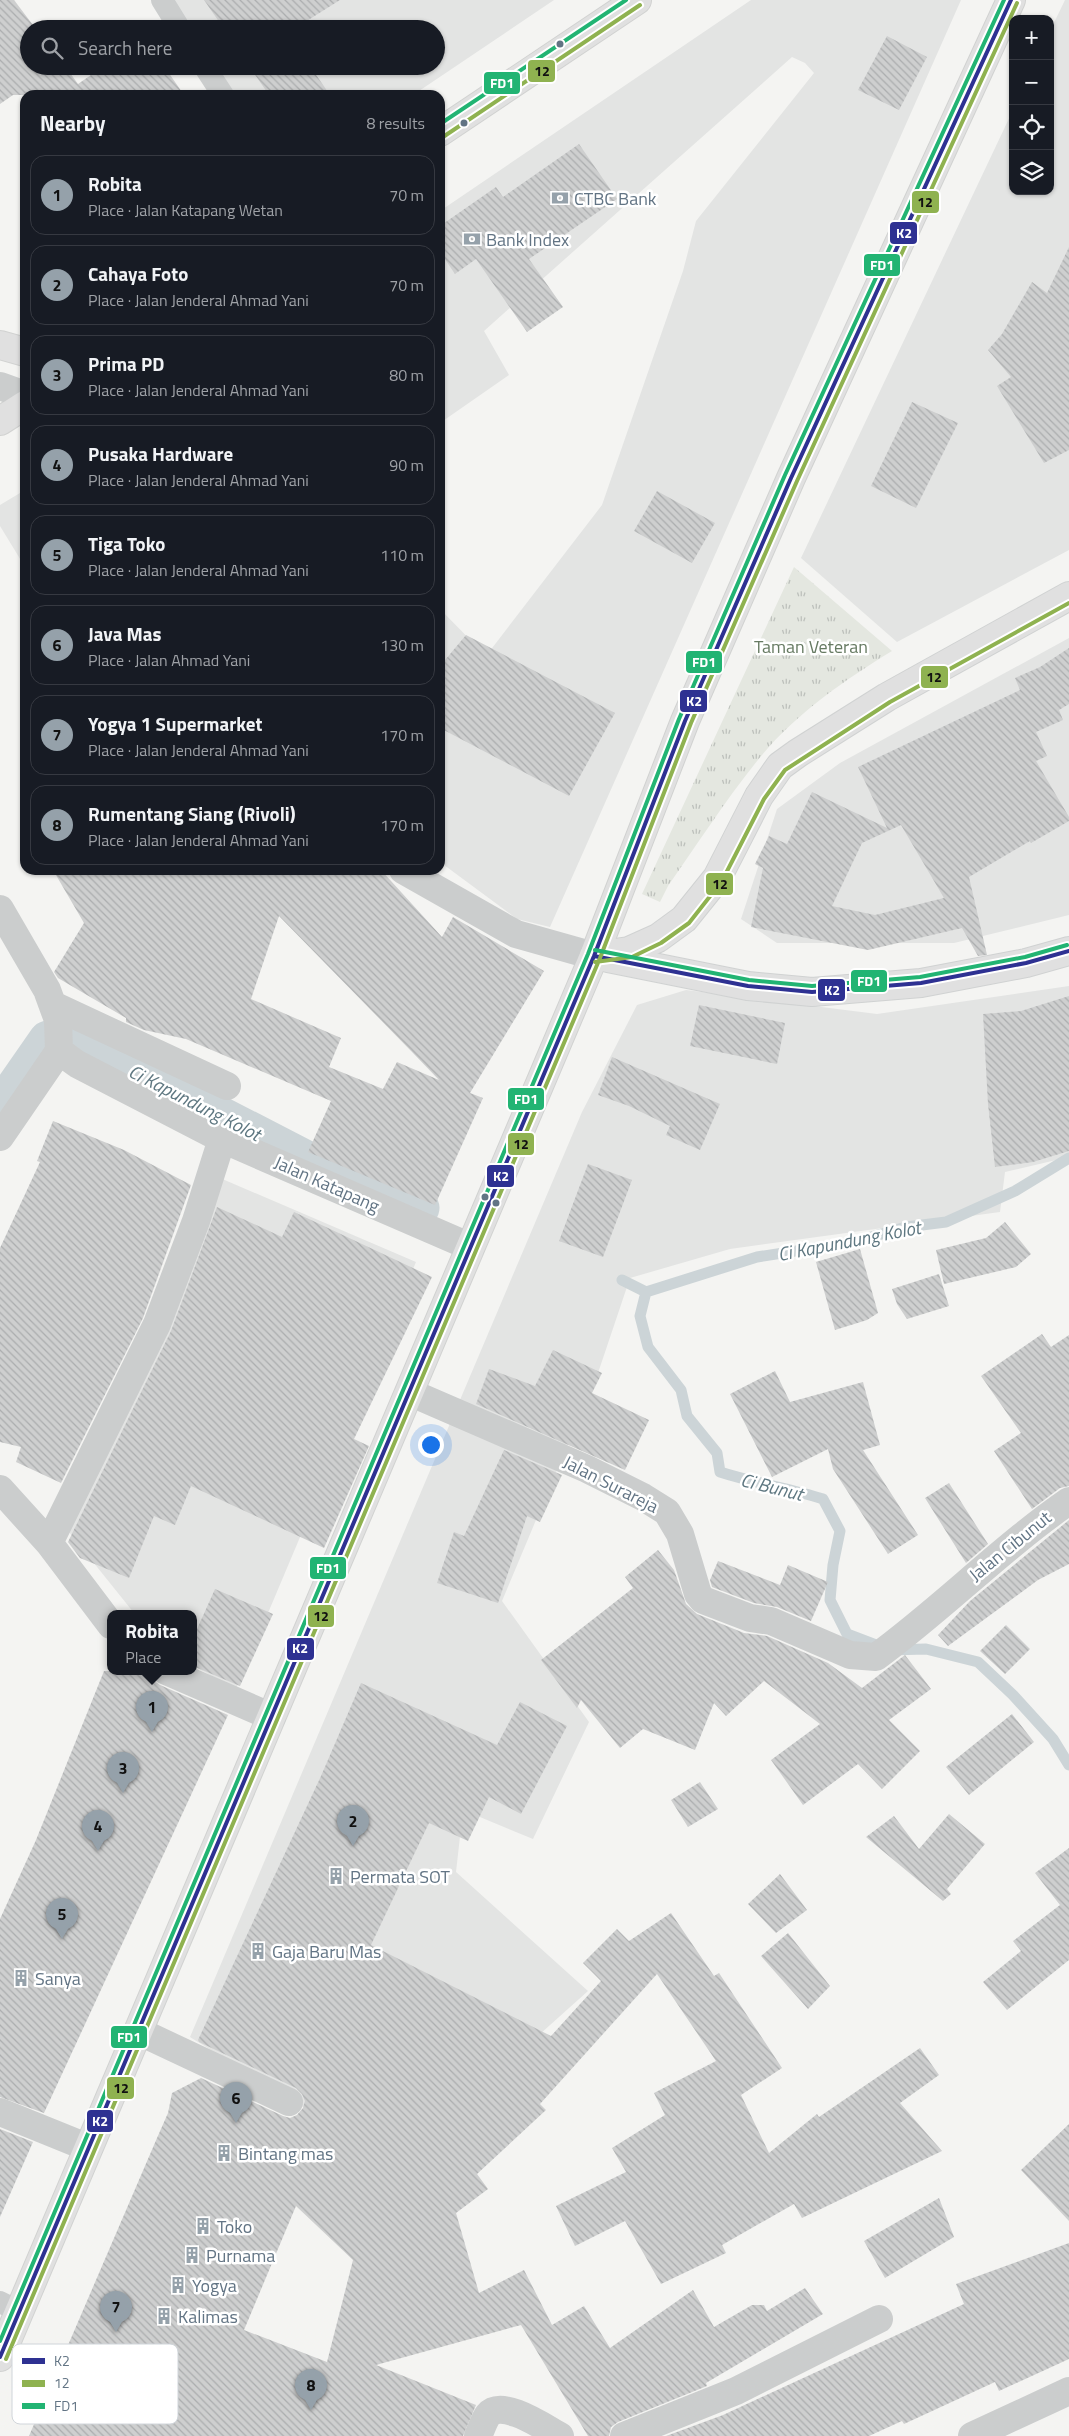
<!DOCTYPE html>
<html lang="en">
<head>
<meta charset="utf-8">
<style>
	body { margin:0; font-family:"Titillium Web",sans-serif; background:#20242c; color:#f1f3f6 }
	.controls { position:absolute; right:15px; top:15px; display:grid; overflow:hidden; border-radius:10px; box-shadow:0 1px 4px #0004 }
	.controls button { width:45px; height:45px; display:grid; place-items:center; padding:0; border:0; border-bottom:1px solid #363941; background:#171b24; color:#f1f3f6; font:25px sans-serif }
	.you { position:absolute; left:430px; top:1444px; width:18px; height:18px; margin:-12px; border:4px solid #fff; border-radius:50%; background:#1a73e8; box-shadow:0 0 0 8px #1a73e833 }
	.badge { display:grid; place-items:center; width:32px; height:32px; border-radius:50%; background:#95a1aa; color:#111; font-size:16px; font-weight:700 }
	.pin { position:absolute; translate:-50% -41px; filter:drop-shadow(0 1px 2px #0008) }
	.pin::after { content:''; position:absolute; top:26px; width:18px; height:15px; background:inherit; clip-path:polygon(0 0,100% 0,50% 100%) }
	.popup { position:absolute; left:107px; top:1610px; width:90px; height:65px; box-sizing:border-box; display:grid; place-content:center; border-radius:10px; background:#171b24; filter:drop-shadow(0 1px 4px #0005); font-size:16px; white-space:nowrap; color:#9ea1a6 }
	.popup b { font-size:19px; color:#f1f3f6 }
	.popup::after { content:''; position:absolute; left:50%; top:100%; margin-left:-10px; border:10px solid transparent; border-top-color:#171b24 }
	.list { margin:0; padding:0; list-style:none }
	h2 { display:flex; justify-content:space-between; align-items:center; height:65px; margin:0; padding:0 20px; font-size:21px }
	h2 small { font-size:16px; font-weight:400; color:#9ea1a6 }
	.list li { display:grid; grid-template-columns:32px 1fr auto; gap:15px; align-items:center; box-sizing:border-box; height:80px; margin:0 10px 10px; padding:0 10px; border:1px solid #363941; border-radius:15px }
	.list b { display:block; font-size:19px; white-space:nowrap }
	.list p { margin:0; font-size:16px; white-space:nowrap; color:#9ea1a6 }
	.list em { font-size:16px; font-style:normal; color:#9ea1a6 }
	.icon { flex:none; width:28px; height:28px; fill:none; stroke:currentColor; stroke-width:2; stroke-linecap:round; stroke-linejoin:round }
	.map { position:relative; flex:none; width:1069px; height:2436px; overflow:hidden }
	.search { position:absolute; background:#171b24; box-shadow:0 1px 4px #0004; left:20px; top:20px; width:425px; height:55px; display:flex; align-items:center; gap:12px; box-sizing:border-box; padding:0 18px; border-radius:28px; color:#9ea1a6; font-size:19px }
	.panel { position:absolute; background:#171b24; box-shadow:0 1px 4px #0004; left:20px; top:90px; width:425px; height:785px; border-radius:15px }
	.map>svg:first-child { display:block }
	.built { fill:#e3e4e3 }
	.grass { fill:url(#grass-tufts) }
	.lines { fill:none; stroke-linecap:round; stroke-linejoin:round }
	.stream { stroke:#ccd4d7; stroke-width:11 }
	.canal { stroke:#ccd4d7; stroke-width:39 }
	.building { fill:url(#building-back-hatch); fill-rule:evenodd }
	.secondary-casing { stroke:#d0d2d2; stroke-width:30 }
	.primary-casing { stroke:#d1d2d1; stroke-width:30 }
	.service { stroke:#cbcdcd; stroke-width:22 }
	.minor { stroke:#cbcdcd; stroke-width:28 }
	.tertiary { stroke:#cbcdcd; stroke-width:28 }
	.secondary { stroke:#e0e0e0; stroke-width:28 }
	.primary { stroke:#e0e0e0; stroke-width:28 }
	.bus-1-casing { stroke:#fff; stroke-width:8 }
	.bus-2-casing { stroke:#fff; stroke-width:8 }
	.bus-3-casing { stroke:#fff; stroke-width:8 }
	.bus-1 { stroke:#2e3192; stroke-width:4 }
	.bus-2 { stroke:#8fb250; stroke-width:4 }
	.bus-3 { stroke:#22b473; stroke-width:4 }
	.bus-dot { fill:#627484; stroke:#fff; stroke-width:2 }
	.labels { text-anchor:middle; dominant-baseline:central; stroke-width:5; stroke-linejoin:round; paint-order:stroke }
	.poi-label { font-size:18px; fill:#627484; stroke:#fff; text-anchor:start }
	.park-label { font-size:18px; fill:#667a62; stroke:#fff }
	.street-label { font-size:18px; fill:#627484; stroke:#fff }
	.water-label { font-size:19px; font-style:italic; fill:#5e7781; stroke:#fff }
	.key { fill:#fff; stroke:#d0d5da; stroke-width:1 }
	.key-label { font-size:14px; fill:#627484 }
	.line-badge { stroke:#fff; stroke-width:2 }
	.badge-label { font-size:14px; text-anchor:middle; font-weight:bold; fill:#fff }
	.pale-badge-label { font-size:14px; text-anchor:middle; font-weight:bold; fill:#111 }
</style>
</head>
<body>
<div class="map">
<svg width="1069" height="2436" viewBox="0 0 1069 2436">
	<defs>
		<pattern id="grass-tufts" width="24" height="20" patternUnits="userSpaceOnUse" patternTransform="scale(1.25)"><rect width="24" height="20" fill="#e4e7e0"/><path d="M3 7l-1-3M5 7V3M7 7l1-3M15 17l-1-3M17 17v-4M19 17l1-3" fill="none" stroke="#bcc0bb"/></pattern>
		<pattern id="building-back-hatch" width="6" height="6" patternUnits="userSpaceOnUse" patternTransform="scale(1.25)"><rect width="6" height="6" fill="#cecfcf"/><path d="M-1 5l2 2M0 0l6 6M5-1l2 2" fill="none" stroke="#abadae"/></pattern>
	</defs>
	<rect width="100%" height="100%" fill="#f4f4f2"/>
	<!-- built -->
	<path class="built" d="M159,0H554L413,95H222L203,66H436V29H178Z
		M751,0H961L550,927L517,919L440,862V609L486,656L602,505L683,271L696,221L814,73L805,63L792,57L484,331L509,375L440,423V211Z
		M1065,0H1069V550L897,642L801,558L1013,110V191H1050V31Z
		M25,490V567L0,526V505Z
		M1069,638V915L954,943H777L741,919L777,809L840,763Z
		M1069,986V1157L1005,1172L1000,1212L730,1249L630,1278L599,1370L502,1601L589,1722L533,1839L463,1810L456,1872L588,1991L395,2164L190,2037L582,1112L637,1005L686,990L877,1014Z
		M220,1178L416,1262L236,1689L193,1666V1613H134L69,1532Z"/>
	<!-- grass -->
	<path class="grass" d="M794,567L892,651C846,679 797,713 762,755C728,796 699,842 668,886L660,902L642,894Z"/>
	<g class="lines">
		<!-- stream -->
		<path class="stream" d="M622,1280L646,1292L757,1257L854,1242L906,1227L946,1222L1015,1191L1069,1158
			M646,1292L640,1316L648,1347L681,1390L687,1416L717,1453L720,1472C754,1483 789,1488 823,1499L840,1531L833,1565L830,1600L847,1634L889,1650L926,1649L978,1662L1013,1695L1053,1739L1069,1765"/>
		<!-- canal -->
		<path class="canal" d="M0,1109L48,1040L70,1034L126,1067L345,1180L420,1208"/>
	</g>
	<!-- building -->
	<path class="building" d="M0,0H14L36,29H29V66H65L78,84L104,66H164L184,95H13L0,104Z
		M204,0H340L294,29H224Z
		M887,36L927,57L899,110L858,90Z
		M249,66H310L330,95H269Z
		M579,144L617,199L529,259L563,307L527,332L476,259L455,274L440,252V226L496,187L503,197Z
		M1069,247V450L1044,463L997,386L1011,377L988,350L1002,334L1032,282L1047,293Z
		M912,402L958,423L916,508L871,486Z
		M657,491L715,523L692,563L634,531Z
		M466,635L615,713L569,796L440,728V666Z
		M1069,648V704L1059,710L1063,720L1036,732L1047,756L1036,761L1069,817V821L1031,843L1030,841L969,877L987,955L978,956L962,928L868,950L751,927L763,868L755,864L769,836L787,844L812,792L887,828L858,767L1020,690L1015,678L1040,667ZM901,825L944,898L875,915L832,906L862,843Z
		M53,870H381L442,937L453,917L544,971L470,1093L483,1098L435,1205L308,1152L331,1101L186,1039L144,1030L126,1022V1018L58,978L54,972L84,923ZM279,916L413,1053L439,1080L397,1062L383,1089L329,1067L341,1038L251,999Z
		M1069,996V1151L1033,1162L995,1167L988,1104L983,1014L1021,1011Z
		M699,1005L785,1023L777,1064L690,1046Z
		M612,1057L720,1104L700,1150L666,1135L670,1126L629,1106L598,1095Z
		M53,1121L124,1150L191,1185L143,1318L61,1483L16,1462L21,1447L0,1442V1248L40,1162L37,1161Z
		M588,1164L632,1180L603,1257L559,1241Z
		M217,1207L282,1237L294,1212L432,1277L354,1439L369,1446L324,1548L191,1486L175,1525L154,1516L129,1578L80,1558L68,1542L171,1331Z
		M1005,1222L1031,1254L1016,1267L944,1284L936,1250L986,1238Z
		M860,1249L878,1313L867,1320L835,1330L816,1262Z
		M939,1274L949,1306L907,1319L897,1304L892,1289Z
		M1042,1334L1051,1347L1069,1335V1486L1060,1488L1032,1509L994,1451L1021,1433L981,1376Z
		M553,1350L602,1373L592,1393L649,1420L625,1470L476,1404L489,1369L535,1386Z
		M775,1371L790,1402L863,1382L880,1445L863,1450L918,1535L888,1554L833,1469L828,1449L772,1477L730,1394Z
		M504,1450L562,1475L540,1522L527,1516L498,1603L437,1583L454,1532L464,1536Z
		M949,1483L988,1544L966,1563L925,1498Z
		M1069,1520V1564L1038,1580L948,1646L938,1635L970,1601Z
		M658,1550L674,1570L686,1604L697,1614L744,1633L767,1636L828,1663L862,1688L905,1655L931,1689L889,1720L920,1751L882,1789L858,1764L803,1805L771,1760L820,1724L764,1681L726,1716L714,1703L695,1750L643,1729L620,1748L581,1700L577,1708L541,1660L633,1588L625,1577Z
		M718,1561L780,1585L788,1565L828,1582L811,1621L777,1607L754,1603L712,1587L710,1580Z
		M215,1589L273,1614L240,1686L193,1666V1638Z
		M1006,1625L1030,1649L1005,1674L980,1651Z
		M104,1671H151L153,1680L160,1685L228,1715L44,2113L0,2097V1919L36,1840Z
		M361,1683L497,1745L520,1702L567,1726L521,1814L489,1797L468,1841L429,1823L371,1945L551,2036L601,1981L583,1963L617,1929L629,1941L671,1913L714,1976L719,1973L782,2068L741,2095L769,2153L817,2114L819,2117L920,2048L939,2075L900,2103L942,2151L802,2218L794,2204L722,2245L726,2253L661,2284L625,2221L575,2246L556,2206L626,2172L612,2148L665,2115L654,2093L716,2061L657,1974L540,2104L546,2110L477,2174L488,2189L456,2213L479,2293L524,2270L552,2325L584,2306L610,2348L693,2290L714,2327L752,2305H764L767,2311L805,2288L823,2314L706,2383L707,2386L618,2422L611,2427L609,2436H588L521,2325L376,2365L476,2405L463,2436H29L157,2138L168,2113L172,2093L201,2078L283,2116L290,2118L297,2115L303,2108L305,2101L302,2094L296,2088L199,2042L198,2040L321,1776ZM296,2206L353,2260L327,2362L244,2330Z
		M1012,1714L1034,1742L969,1795L946,1767Z
		M700,1782L718,1809L688,1827L671,1800Z
		M949,1814L985,1844L947,1889L951,1894L943,1901L866,1837L894,1816L919,1849Z
		M1069,1848V1960L1007,2010L983,1982L1021,1951L1013,1941L1060,1905L1035,1873Z
		M780,1874L807,1910L776,1933L748,1904Z
		M788,1933L830,1986L808,2009L761,1956Z
		M1069,2124V2221L1021,2170Z
		M0,2129L33,2142L0,2217Z
		M939,2198L954,2237L885,2278L864,2241Z
		M1069,2243V2359L999,2391L995,2382L904,2424L902,2421L869,2436H666L723,2415L964,2304L956,2284Z"/>
	<g class="lines">
		<!-- secondary casing -->
		<g class="secondary-casing">
			<path id="secondary" d="M594,956L629,951L658,938L684,919L717,878L759,796L780,766L798,753L887,697L1069,596
				M608,958L748,986L812,992L921,983L1026,963L1069,951"/>
		</g>
		<!-- primary casing -->
		<g class="primary-casing">
			<path id="primary" d="M440,132L637,0
				M0,345L25,352
				M0,421L25,405
				M0,2357L594,956L685,721L791,478L1011,0"/>
		</g>
		<!-- service -->
		<path class="service" d="M162,0L180,29
			M204,66L223,95
			M0,2302L20,2312"/>
		<!-- minor -->
		<path class="minor" d="M0,909L47,990L58,1020L59,1051L77,1064L222,1139L471,1247
			M53,1005L227,1086
			M0,1137L59,1051
			M409,1392L587,1469L643,1497L667,1512L680,1534L698,1594L703,1600L750,1618L771,1621L850,1655L876,1657C943,1608 1001,1548 1069,1501
			M0,1489L49,1543L111,1625
			M49,1543L157,1324L196,1221L222,1139
			M166,1671L272,1717
			M138,2031L289,2102
			M0,2112L89,2148
			M478,2436C481,2430 484,2420 488,2415C502,2398 545,2428 560,2436
			M624,2436L736,2391L879,2319
			M972,2436L1069,2391"/>
		<!-- tertiary -->
		<path class="tertiary" d="M0,386L25,395
			M403,870L516,934L594,956"/>
		<!-- secondary -->
		<use href="#secondary" class="secondary"/>
		<!-- primary -->
		<use href="#primary" class="primary"/>
		<!-- bus-1 casing -->
		<g class="bus-1-casing">
			<path id="bus-1" d="M594,956L748,986L812,992L921,983L1026,963L1069,951
				M0,2357L594,956L685,721L791,478L1011,0"/>
		</g>
		<!-- bus-2 casing -->
		<g class="bus-2-casing">
			<path id="bus-2" d="M443,137L640,5
				M595,962L632,957L661,943L689,923L722,881L764,799L785,770L890,702L1069,603
				M6,2359L600,958L691,723L797,481L1017,3"/>
		</g>
		<!-- bus-3 casing -->
		<g class="bus-3-casing">
			<path id="bus-3" d="M440,124L626,0
				M595,950L749,980L812,986L920,977L1025,957L1067,945
				M0,2341L588,954L679,719L785,475L1004,0"/>
		</g>
		<!-- bus-1 -->
		<use href="#bus-1" class="bus-1"/>
		<!-- bus-2 -->
		<use href="#bus-2" class="bus-2"/>
		<!-- bus-3 -->
		<use href="#bus-3" class="bus-3"/>
	</g>
	<!-- icons -->
	<defs>
		<g id="bank-bare" transform="scale(1.35)"><path d="M-6-4H6V4H-6ZM0-2.3a2.3 2.3 0 1 0 0 4.6a2.3 2.3 0 1 0 0-4.6Z" fill="#95a1aa" stroke="#fff" stroke-width="2.5" paint-order="stroke"/></g>
		<g id="building-bare" transform="scale(1.35)"><path d="M-4-6H4V6H1V3H-1V6H-4ZM-2.5-4.3h1.7v1.8h-1.7ZM.8-4.3h1.7v1.8H.8ZM-2.5-1h1.7V.8h-1.7ZM.8-1h1.7V.8H.8Z" fill="#95a1aa" stroke="#fff" stroke-width="2.5" paint-order="stroke"/></g>
	</defs>
	<g fill-rule="evenodd">
		<use href="#bank-bare" x="560" y="198"/>
		<use href="#bank-bare" x="472" y="239"/>
		<use href="#building-bare" x="336" y="1876"/>
		<use href="#building-bare" x="258" y="1951"/>
		<use href="#building-bare" x="21" y="1978"/>
		<use href="#building-bare" x="224" y="2153"/>
		<use href="#building-bare" x="203" y="2226"/>
		<use href="#building-bare" x="192" y="2255"/>
		<use href="#building-bare" x="178" y="2285"/>
		<use href="#building-bare" x="164" y="2316"/>
	</g>
	<!-- markers -->
	<g class="bus-dot">
		<circle cx="560" cy="44" r="4.5"/>
		<circle cx="464" cy="123" r="4.5"/>
		<circle cx="485" cy="1197" r="4.5"/>
		<circle cx="496" cy="1203" r="4.5"/>
	</g>
	<g class="labels">
		<!-- poi labels -->
		<g class="poi-label">
			<text x="574" y="198">CTBC Bank</text>
			<text x="486" y="239">Bank Index</text>
			<text x="350" y="1876">Permata SOT</text>
			<text x="272" y="1951">Gaja Baru Mas</text>
			<text x="35" y="1978">Sanya</text>
			<text x="238" y="2153">Bintang mas</text>
			<text x="217" y="2226">Toko</text>
			<text x="206" y="2255">Purnama</text>
			<text x="192" y="2285">Yogya</text>
			<text x="178" y="2316">Kalimas</text>
		</g>
		<!-- park labels -->
		<g class="park-label">
			<text x="811" y="646">Taman Veteran</text>
		</g>
		<!-- street labels -->
		<g class="street-label">
			<text transform="translate(327 1184) rotate(24)">Jalan Katapang</text>
			<text transform="translate(611 1484) rotate(27)">Jalan Surareja</text>
			<text transform="translate(1010 1546) rotate(-39)">Jalan Cibunut</text>
		</g>
		<!-- water labels -->
		<g class="water-label">
			<text transform="translate(195 1102) rotate(27)">Ci Kapundung Kolot</text>
			<text transform="translate(849 1240) rotate(-11)">Ci Kapundung Kolot</text>
			<text transform="translate(772 1486) rotate(14)">Ci Bunut</text>
		</g>
	</g>
	<!-- legend -->
	<rect x="12" y="2344" width="166" height="80" rx="8" class="key"/>
	<rect x="22" y="2358" width="23" height="6" fill="#2e3192"/>
	<rect x="22" y="2380" width="23" height="7" fill="#8fb250"/>
	<rect x="22" y="2403" width="23" height="6" fill="#22b473"/>
	<g class="key-label">
		<text x="54" y="2366">K2</text>
		<text x="54" y="2388">12</text>
		<text x="54" y="2411">FD1</text>
	</g>
	<g class="line-badge">
		<rect x="527" y="59" width="29" height="24" rx="5" fill="#8fb250"/>
		<rect x="483" y="71" width="38" height="24" rx="5" fill="#22b473"/>
		<rect x="911" y="190" width="29" height="24" rx="5" fill="#8fb250"/>
		<rect x="889" y="221" width="29" height="24" rx="5" fill="#2e3192"/>
		<rect x="863" y="253" width="38" height="24" rx="5" fill="#22b473"/>
		<rect x="685" y="650" width="38" height="24" rx="5" fill="#22b473"/>
		<rect x="920" y="665" width="29" height="24" rx="5" fill="#8fb250"/>
		<rect x="679" y="689" width="29" height="24" rx="5" fill="#2e3192"/>
		<rect x="705" y="872" width="29" height="24" rx="5" fill="#8fb250"/>
		<rect x="850" y="969" width="38" height="24" rx="5" fill="#22b473"/>
		<rect x="817" y="978" width="29" height="24" rx="5" fill="#2e3192"/>
		<rect x="507" y="1087" width="38" height="24" rx="5" fill="#22b473"/>
		<rect x="507" y="1132" width="28" height="24" rx="5" fill="#8fb250"/>
		<rect x="486" y="1164" width="29" height="24" rx="5" fill="#2e3192"/>
		<rect x="309" y="1556" width="38" height="24" rx="5" fill="#22b473"/>
		<rect x="307" y="1604" width="28" height="24" rx="5" fill="#8fb250"/>
		<rect x="286" y="1637" width="29" height="24" rx="5" fill="#2e3192"/>
		<rect x="110" y="2025" width="38" height="24" rx="5" fill="#22b473"/>
		<rect x="106" y="2076" width="29" height="24" rx="5" fill="#8fb250"/>
		<rect x="86" y="2109" width="28" height="24" rx="5" fill="#2e3192"/>
	</g>
	<g class="badge-label">
		<text x="502" y="88">FD1</text>
		<text x="904" y="238">K2</text>
		<text x="882" y="270">FD1</text>
		<text x="704" y="667">FD1</text>
		<text x="694" y="706">K2</text>
		<text x="869" y="986">FD1</text>
		<text x="832" y="995">K2</text>
		<text x="526" y="1104">FD1</text>
		<text x="501" y="1181">K2</text>
		<text x="328" y="1573">FD1</text>
		<text x="300" y="1653">K2</text>
		<text x="129" y="2042">FD1</text>
		<text x="100" y="2126">K2</text>
	</g>
	<g class="pale-badge-label">
		<text x="542" y="76">12</text>
		<text x="925" y="207">12</text>
		<text x="934" y="682">12</text>
		<text x="720" y="889">12</text>
		<text x="521" y="1149">12</text>
		<text x="321" y="1621">12</text>
		<text x="121" y="2093">12</text>
	</g>
</svg>
<div class="controls">
<button>+</button>
<button>−</button>
<button><svg class="icon" aria-label="locate" viewBox="0 0 24 24"><circle cx="12" cy="12" r="6"/><path d="M12 2v4M12 18v4M2 12h4M18 12h4"/></svg></button>
<button><svg class="icon" aria-label="layers" viewBox="0 0 24 24"><path d="M12 4l9 5-9 5-9-5zM3 14l9 5 9-5"/></svg></button>
</div>
<div class="you"></div>
<div class="pin badge" style="left:152px;top:1732px">1</div>
<div class="popup"><b>Robita</b>Place</div>
<div class="pin badge" style="left:353px;top:1846px">2</div>
<div class="pin badge" style="left:123px;top:1793px">3</div>
<div class="pin badge" style="left:98px;top:1851px">4</div>
<div class="pin badge" style="left:62px;top:1939px">5</div>
<div class="pin badge" style="left:236px;top:2123px">6</div>
<div class="pin badge" style="left:116px;top:2332px">7</div>
<div class="pin badge" style="left:311px;top:2410px">8</div>
<div class="search"><svg class="icon" aria-label="search" viewBox="0 0 24 24"><circle cx="10" cy="10" r="6"/><path d="M15 15l6 6"/></svg>Search here</div>
<section class="panel">
<h2>Nearby<small>8 results</small></h2>
<ul class="list">
<li><span class="badge">1</span><div><b>Robita</b><p>Place · Jalan Katapang Wetan</p></div><em>70 m</em></li>
<li><span class="badge">2</span><div><b>Cahaya Foto</b><p>Place · Jalan Jenderal Ahmad Yani</p></div><em>70 m</em></li>
<li><span class="badge">3</span><div><b>Prima PD</b><p>Place · Jalan Jenderal Ahmad Yani</p></div><em>80 m</em></li>
<li><span class="badge">4</span><div><b>Pusaka Hardware</b><p>Place · Jalan Jenderal Ahmad Yani</p></div><em>90 m</em></li>
<li><span class="badge">5</span><div><b>Tiga Toko</b><p>Place · Jalan Jenderal Ahmad Yani</p></div><em>110 m</em></li>
<li><span class="badge">6</span><div><b>Java Mas</b><p>Place · Jalan Ahmad Yani</p></div><em>130 m</em></li>
<li><span class="badge">7</span><div><b>Yogya 1 Supermarket</b><p>Place · Jalan Jenderal Ahmad Yani</p></div><em>170 m</em></li>
<li><span class="badge">8</span><div><b>Rumentang Siang (Rivoli)</b><p>Place · Jalan Jenderal Ahmad Yani</p></div><em>170 m</em></li>
</ul>
</section>
</div>
</body>
</html>
